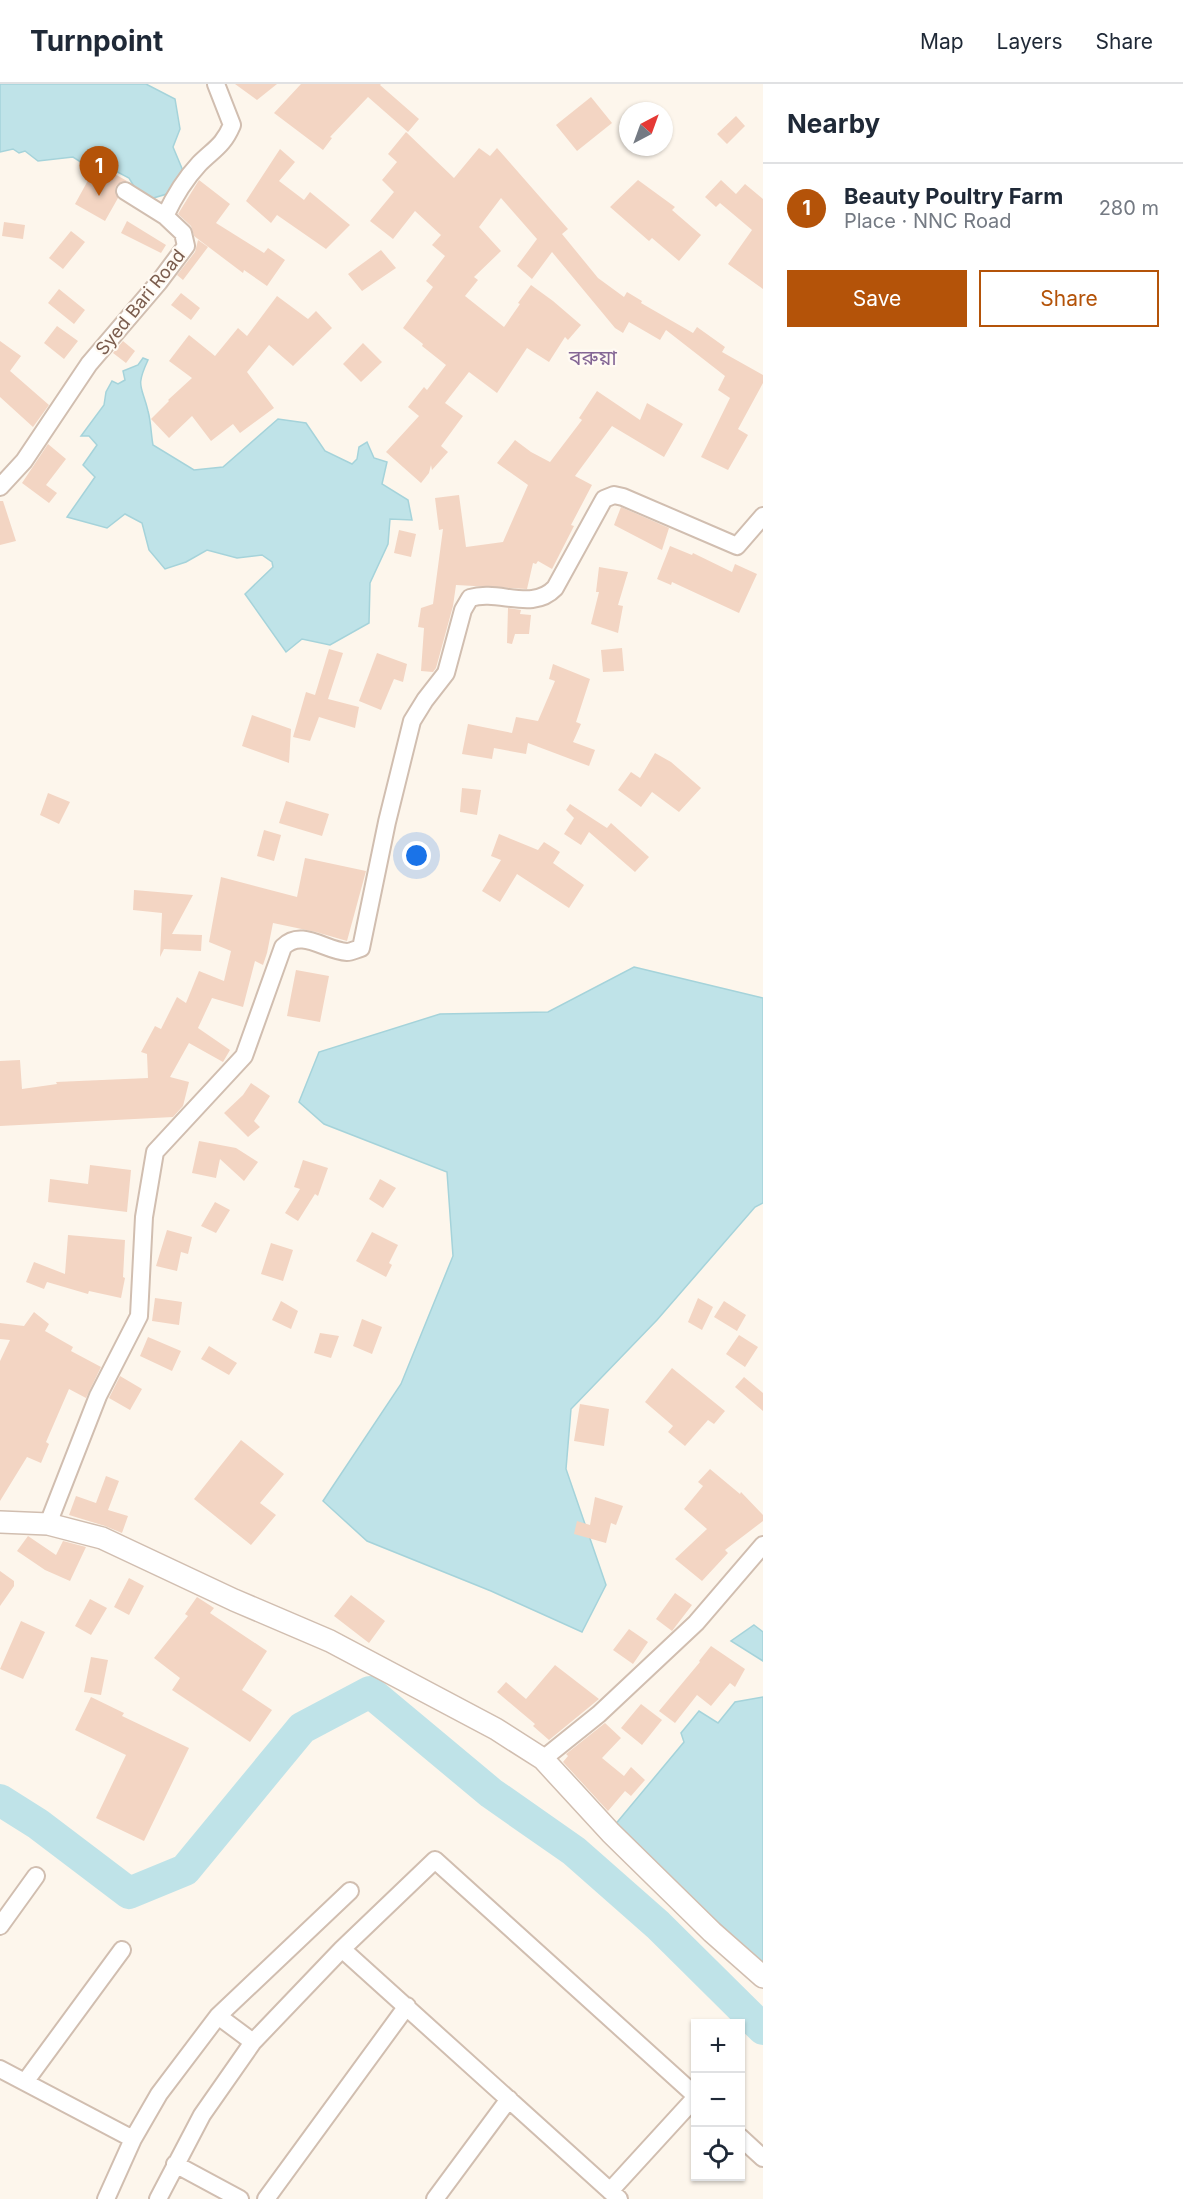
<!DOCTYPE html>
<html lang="en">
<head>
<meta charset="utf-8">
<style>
	body { margin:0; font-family:Inter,"Noto Sans Bengali",sans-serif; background:#f6f6f7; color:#1f2937 }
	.controls { position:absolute; right:18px; bottom:18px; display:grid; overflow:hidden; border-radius:0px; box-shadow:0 2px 4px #0004 }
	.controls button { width:54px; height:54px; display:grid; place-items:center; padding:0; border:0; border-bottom:2px solid #e0e1e3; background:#fff; color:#1f2937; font:30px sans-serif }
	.compass { position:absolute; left:619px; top:18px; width:54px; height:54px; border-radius:50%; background:#fff; box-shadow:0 2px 4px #0004; rotate:41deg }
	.you { position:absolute; left:417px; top:772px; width:21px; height:21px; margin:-15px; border:4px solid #fff; border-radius:50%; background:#1a73e8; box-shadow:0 0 0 9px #1a73e833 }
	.badge { display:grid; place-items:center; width:39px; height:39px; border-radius:50%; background:#b45309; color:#fff; font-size:20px; font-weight:700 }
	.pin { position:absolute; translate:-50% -50px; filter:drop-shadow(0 2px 3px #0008) }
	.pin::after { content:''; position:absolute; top:32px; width:21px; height:18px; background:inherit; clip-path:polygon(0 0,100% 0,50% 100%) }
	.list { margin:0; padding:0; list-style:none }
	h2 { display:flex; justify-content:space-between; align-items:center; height:78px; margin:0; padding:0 24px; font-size:26px }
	h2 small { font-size:20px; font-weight:400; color:#747a83 }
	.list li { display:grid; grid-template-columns:39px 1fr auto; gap:18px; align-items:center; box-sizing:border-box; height:90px; padding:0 24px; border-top:2px solid #e0e1e3 }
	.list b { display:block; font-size:22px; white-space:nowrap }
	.list p { margin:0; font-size:20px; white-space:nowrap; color:#747a83 }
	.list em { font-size:20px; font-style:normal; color:#747a83 }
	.actions { display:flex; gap:12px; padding:18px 24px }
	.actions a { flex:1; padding:14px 0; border:2px solid #b45309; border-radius:0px; text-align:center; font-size:21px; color:#b45309 }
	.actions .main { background:#b45309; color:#fff }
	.icon { flex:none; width:33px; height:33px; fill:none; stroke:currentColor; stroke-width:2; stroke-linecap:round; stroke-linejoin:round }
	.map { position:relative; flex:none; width:763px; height:2115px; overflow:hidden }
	header { display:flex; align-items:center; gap:36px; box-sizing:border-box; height:84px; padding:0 30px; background:#fff; border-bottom:2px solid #e0e1e3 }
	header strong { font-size:28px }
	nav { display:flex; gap:33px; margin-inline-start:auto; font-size:21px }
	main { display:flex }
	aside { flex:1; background:#fff }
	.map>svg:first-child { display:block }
	.water { fill:#bfe3e8; stroke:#a5d3da; stroke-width:1.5 }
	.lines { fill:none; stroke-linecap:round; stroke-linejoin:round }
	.river { stroke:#bfe3e8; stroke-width:32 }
	.building { fill:#f3d5c3 }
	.minor-casing { stroke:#d1beb0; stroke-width:20 }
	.tertiary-casing { stroke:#d1beb0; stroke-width:24 }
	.minor { stroke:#fff; stroke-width:16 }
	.tertiary { stroke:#fff; stroke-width:21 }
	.labels { text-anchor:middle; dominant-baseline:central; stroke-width:4.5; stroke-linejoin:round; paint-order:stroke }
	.street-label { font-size:18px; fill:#7a5c4d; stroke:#fffaf3 }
	.quarter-label { font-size:21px; fill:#846695; stroke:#fffaf3 }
</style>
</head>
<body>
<header>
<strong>Turnpoint</strong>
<nav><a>Map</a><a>Layers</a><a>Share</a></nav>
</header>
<main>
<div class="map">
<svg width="763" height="2115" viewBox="0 0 763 2115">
	<rect width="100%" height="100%" fill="#fdf6ec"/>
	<!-- water -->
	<path class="water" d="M0,0H146L175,15L180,45L173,63L186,94L177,107L143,117L129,94L95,76L90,84L73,73L38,77L25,67L19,69L13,65L0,68Z
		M143,274L148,276C135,304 142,301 148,327C151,338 151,350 153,361L194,386L223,383L278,335L306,339L325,367L352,380L357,375L359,363L367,358L374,374L387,378L382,400L408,416L412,436L390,435L388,460L370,499L369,539L330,561L302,555L286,568L245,510L273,483L272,478L262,471L237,474L207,466L186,478L165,485L149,466L142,439L125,430L107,444L67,433L95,393L83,381L97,361L89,352H81L104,321L106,308L112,297L118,300L125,296L123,287L138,281Z
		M634,883L763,914V1119L755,1123L657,1236L571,1325L566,1385L606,1501L582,1548L491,1507L367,1457L323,1417L401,1300L453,1172L447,1088L324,1040L299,1018L319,968L440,930L548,928Z
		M754,1541L763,1548V1577L731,1557Z
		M763,1613V1880L614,1742L684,1658L681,1649L699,1627L718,1639L735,1618Z"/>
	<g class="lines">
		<!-- river -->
		<path class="river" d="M0,1716L38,1740L129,1809L185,1786L302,1644L370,1608L491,1709L574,1767L658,1841L763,1945"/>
	</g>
	<!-- building -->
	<path class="building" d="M235,0H277L257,16Z
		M301,0H381L380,1L419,35L408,48L368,13L330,53L332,54L323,66L274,29Z
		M591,13L612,39L577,67L556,41Z
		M736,32L745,42L727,60L717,50Z
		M406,48L454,94L479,64L490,72L497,64L568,145L562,150L598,194L624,213L627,208L642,217L641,219L693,249L697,243L725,263L722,268L763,291V299L738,345L748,351L728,386L701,373L730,314L718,306L725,292L666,246L660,256L629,238L623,249L615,244L552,168L532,195L517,182L537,155L501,114L479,143L501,167L474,193L478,196L465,212L504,243L520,220L518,219L531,201L553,217L581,241L568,256L565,253L549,278L527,264L497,309L469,288L445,319L463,332L441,362L448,368L432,386L431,381L429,389L421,399L386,368L419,332L408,323L424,303L427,306L446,281L422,262L423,260L403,244L433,203L426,197L445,172L432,161L441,151L415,127L393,155L370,137L394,108L382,96L397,78L388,70Z
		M280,65L295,78L279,97L304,116L310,108L350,141L326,165L277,131L271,139L246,117Z
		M97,80L127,97L121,98L116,102L115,107L118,114L105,137L75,120Z
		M199,96L230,120L216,139L264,169L268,164L285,176L267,202L244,186L243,189L194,152L191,142L178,130Z
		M638,96L675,123L672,126L701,151L679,177L652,154L649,157L610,123Z
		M721,96L736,110L745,100L763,115V205L728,180L752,146L720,119L716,123L705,113Z
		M127,137L166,161L161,169L121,149Z
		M4,138L25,141L23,155L2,152Z
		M71,147L85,158L63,185L49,174Z
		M198,156L208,163L183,196L177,191L195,168Z
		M381,166L396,184L362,207L348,190Z
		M59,205L85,226L74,240L48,219Z
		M181,209L200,224L191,236L171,221Z
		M277,212L308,235L316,227L332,244L293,282L269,261L247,288L274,324L240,349L233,340L211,357L192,332L169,354L151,335L169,317L168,316L192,294L169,277L189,251L215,272L238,244L247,252Z
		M57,242L78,257L64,275L44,259Z
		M0,257L21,272L10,287L49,321L33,343L0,313Z
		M123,257L135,267L126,279L113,269Z
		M363,259L382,278L361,298L343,280Z
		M597,307L640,336L647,319L683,340L664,373L612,342L575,392L592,401L571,441L574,442L552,485L538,477L536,480L533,479L527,505L456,501L453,522L436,584L433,588L421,587L424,544L418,543L421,524L433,520L443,445L439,446L435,414L459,411L466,463L503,458L528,401L497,379L515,356L531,368L550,378L582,336L579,334Z
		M48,360L66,375L46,401L57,409L49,419L22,399Z
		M0,417H3L16,457L0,461Z
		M621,423L669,444L662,466L614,441Z
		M399,446L416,450L411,473L394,469Z
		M670,462L692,471L693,469L732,488L735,480L757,490L739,529L672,498L671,501L657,495Z
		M599,483L628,488L618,521L623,522L618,549L591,540L599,508H596Z
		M508,524L521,526L520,530L531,531L529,550H515L512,560L507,559Z
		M622,564L624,587L603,588L601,566Z
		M329,565L343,569L328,615L359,623L355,644L319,633L310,657L293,653L306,608L315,611Z
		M377,569L407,580L403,598L394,595L381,626L359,617Z
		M553,580L590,595L576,638L581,640L573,658L595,666L589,682L528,659L526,670L494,664L492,675L462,670L468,640L512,649L516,633L538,637L555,597L549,595Z
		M252,631L291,645L289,679L242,662Z
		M655,669L671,678L701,704L679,728L652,708L641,723L618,706L631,688L640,694Z
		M462,704L481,706L477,731L460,728Z
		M48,709L70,718L59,740L40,731Z
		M286,717L329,730L322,752L279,739Z
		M570,720L607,744L611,739L649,773L635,788L589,748L581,761L564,750L574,734L566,726Z
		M264,746L281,751L274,777L257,772Z
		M499,750L538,766L544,758L560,768L553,779L584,801L569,824L517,790L500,818L482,807L501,776L491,772Z
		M305,774L366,787L347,857L316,848L273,839L267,869L263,881L255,877L243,923L212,914L198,944L230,966L223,978L189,959L170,993L189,998L183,1022L173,1033L0,1042V977L20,976L22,1005L57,1000L56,998L148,994L147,970L141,968L155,942L161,945L177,913L186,919L199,887L224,897L231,867L209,858L221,793L297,813Z
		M134,806L193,811L172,850L202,851L201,867L164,865L160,873L162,829L133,826Z
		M296,886L329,892L320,938L287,932Z
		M251,999L270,1012L254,1037L260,1043L248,1053L224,1029L243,1011Z
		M199,1057L236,1064L258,1078L244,1097L220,1075L216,1094L192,1089Z
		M303,1076L328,1084L318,1112L315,1110L298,1137L285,1129L300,1105L294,1103Z
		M90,1081L131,1086L127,1128L48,1118L50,1095L88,1100Z
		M380,1095L396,1104L383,1124L369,1115Z
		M215,1118L230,1126L216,1149L201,1142Z
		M167,1146L192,1153L188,1170L181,1168L177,1187L156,1182Z
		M372,1148L398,1161L389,1179L392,1181L386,1193L356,1177Z
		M68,1151L125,1156L123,1193L125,1194L121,1214L89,1207L88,1210L47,1198L44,1205L26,1198L34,1178L65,1190Z
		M271,1159L293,1166L283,1197L261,1190Z
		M155,1214L182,1218L179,1241L152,1237Z
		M698,1214L713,1223L702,1246L688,1238Z
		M281,1217L298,1227L291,1245L272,1236Z
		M724,1217L746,1231L737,1247L714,1233Z
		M34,1228L49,1240L45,1247L73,1263L71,1267L101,1283L86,1314L69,1305L46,1358L49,1360L41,1379L27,1373L0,1417V1277L10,1256L0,1255V1239L24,1242Z
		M362,1235L382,1243L372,1270L353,1262Z
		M320,1249L339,1252L331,1274L314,1269Z
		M739,1251L758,1263L745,1283L726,1270Z
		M148,1253L181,1267L172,1287L140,1272Z
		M209,1262L237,1279L229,1291L201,1275Z
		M672,1284L725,1327L714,1340L708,1336L685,1362L668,1348L673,1342L645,1318Z
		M120,1292L142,1305L130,1326L109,1314Z
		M744,1293L763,1309V1327L735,1303Z
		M580,1320L609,1325L604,1362L574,1357Z
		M241,1356L284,1390L260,1419L276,1431L251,1461L194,1415Z
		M710,1385L740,1410L741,1408L763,1431V1437L725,1466L728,1469L702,1497L675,1475L707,1445L684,1425L703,1402L698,1398Z
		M106,1392L119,1397L108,1426L128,1432L122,1449L105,1442L69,1431L76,1412L96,1419Z
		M595,1413L623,1422L616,1441L611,1439L606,1459L574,1450L577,1437L590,1441Z
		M28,1452L56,1471L63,1457L86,1463L70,1497L45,1486L17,1467Z
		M0,1487L14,1497V1502L0,1522Z
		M129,1494L144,1502L129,1531L114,1523Z
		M675,1509L692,1521L672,1547L656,1535Z
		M351,1511L385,1537L369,1559L334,1532Z
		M197,1513L214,1524L210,1529L267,1567L242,1606L272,1626L250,1658L172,1606L180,1594L154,1574L188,1532L185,1530Z
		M90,1515L107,1524L91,1551L75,1542Z
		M21,1537L45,1548L23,1595L0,1585Z
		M629,1545L648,1558L633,1580L613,1566Z
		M711,1562L745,1585L735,1603L730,1599L711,1622L697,1611L675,1639L659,1627L700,1578L699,1577Z
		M91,1573L108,1576L101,1611L84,1608Z
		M555,1581L599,1615L549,1656L533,1642L535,1640L497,1608L506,1598L526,1615Z
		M91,1613L124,1629L122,1632L189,1664L144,1757L96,1734L126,1671L75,1646Z
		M641,1620L662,1636L642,1661L621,1644Z
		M605,1639L621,1654L602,1674L624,1692L631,1683L645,1696L631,1712L625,1707L608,1727L563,1678L568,1672L566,1670Z"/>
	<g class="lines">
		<!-- minor casing -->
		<g class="minor-casing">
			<path id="minor" d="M125,107L165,132
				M0,403L24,377L89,280L159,198L186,162L183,149L165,132C174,113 185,95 199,80C214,65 223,62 232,41L216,0
				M48,1440L98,1312L139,1232L144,1133L155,1068L244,972L283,863C302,844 325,867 347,868C351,868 357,865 361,864L387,738L412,637L425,616L446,589L463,526L470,514C499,505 532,528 555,504L604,415L614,411L623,413L737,462L763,432
				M543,1675L599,1630L696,1539L763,1461
				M0,1842L36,1792
				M342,1865L619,2115
				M218,1932L253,1958
				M0,1985L133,2055
				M25,1998L122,1866
				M740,2053L763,2074
				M175,2080L240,2115
				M610,2107L696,2013
				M106,2115L133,2055L159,2010L218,1932L350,1807
				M158,2115L202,2031L253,1958L342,1865L435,1776L696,2012
				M266,2115L407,1922
				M435,2115L509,2015"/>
		</g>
		<!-- tertiary casing -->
		<g class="tertiary-casing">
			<path id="tertiary" d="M0,1438L48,1440L102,1454L234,1516L330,1557L496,1645L543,1675L611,1749L712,1848L763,1893"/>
		</g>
		<!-- minor -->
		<use href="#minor" class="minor"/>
		<!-- tertiary -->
		<use href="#tertiary" class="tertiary"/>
	</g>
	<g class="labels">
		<!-- street labels -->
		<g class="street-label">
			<text transform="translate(140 218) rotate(-51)">Syed Bari Road</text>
		</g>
		<!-- quarter labels -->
		<g class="quarter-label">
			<text x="593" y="273">বরুয়া</text>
		</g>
	</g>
</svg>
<div class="controls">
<button>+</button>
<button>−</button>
<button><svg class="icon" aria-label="locate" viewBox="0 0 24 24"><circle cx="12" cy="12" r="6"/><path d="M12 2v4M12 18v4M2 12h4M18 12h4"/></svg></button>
</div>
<svg class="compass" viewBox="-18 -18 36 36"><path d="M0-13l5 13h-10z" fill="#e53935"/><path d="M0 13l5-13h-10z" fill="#747a83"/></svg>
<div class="you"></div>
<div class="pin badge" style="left:99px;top:112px">1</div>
</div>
<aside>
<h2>Nearby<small></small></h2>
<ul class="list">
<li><span class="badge">1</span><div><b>Beauty Poultry Farm</b><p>Place · NNC Road</p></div><em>280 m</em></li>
</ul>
<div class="actions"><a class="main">Save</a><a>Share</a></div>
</aside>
</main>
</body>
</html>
